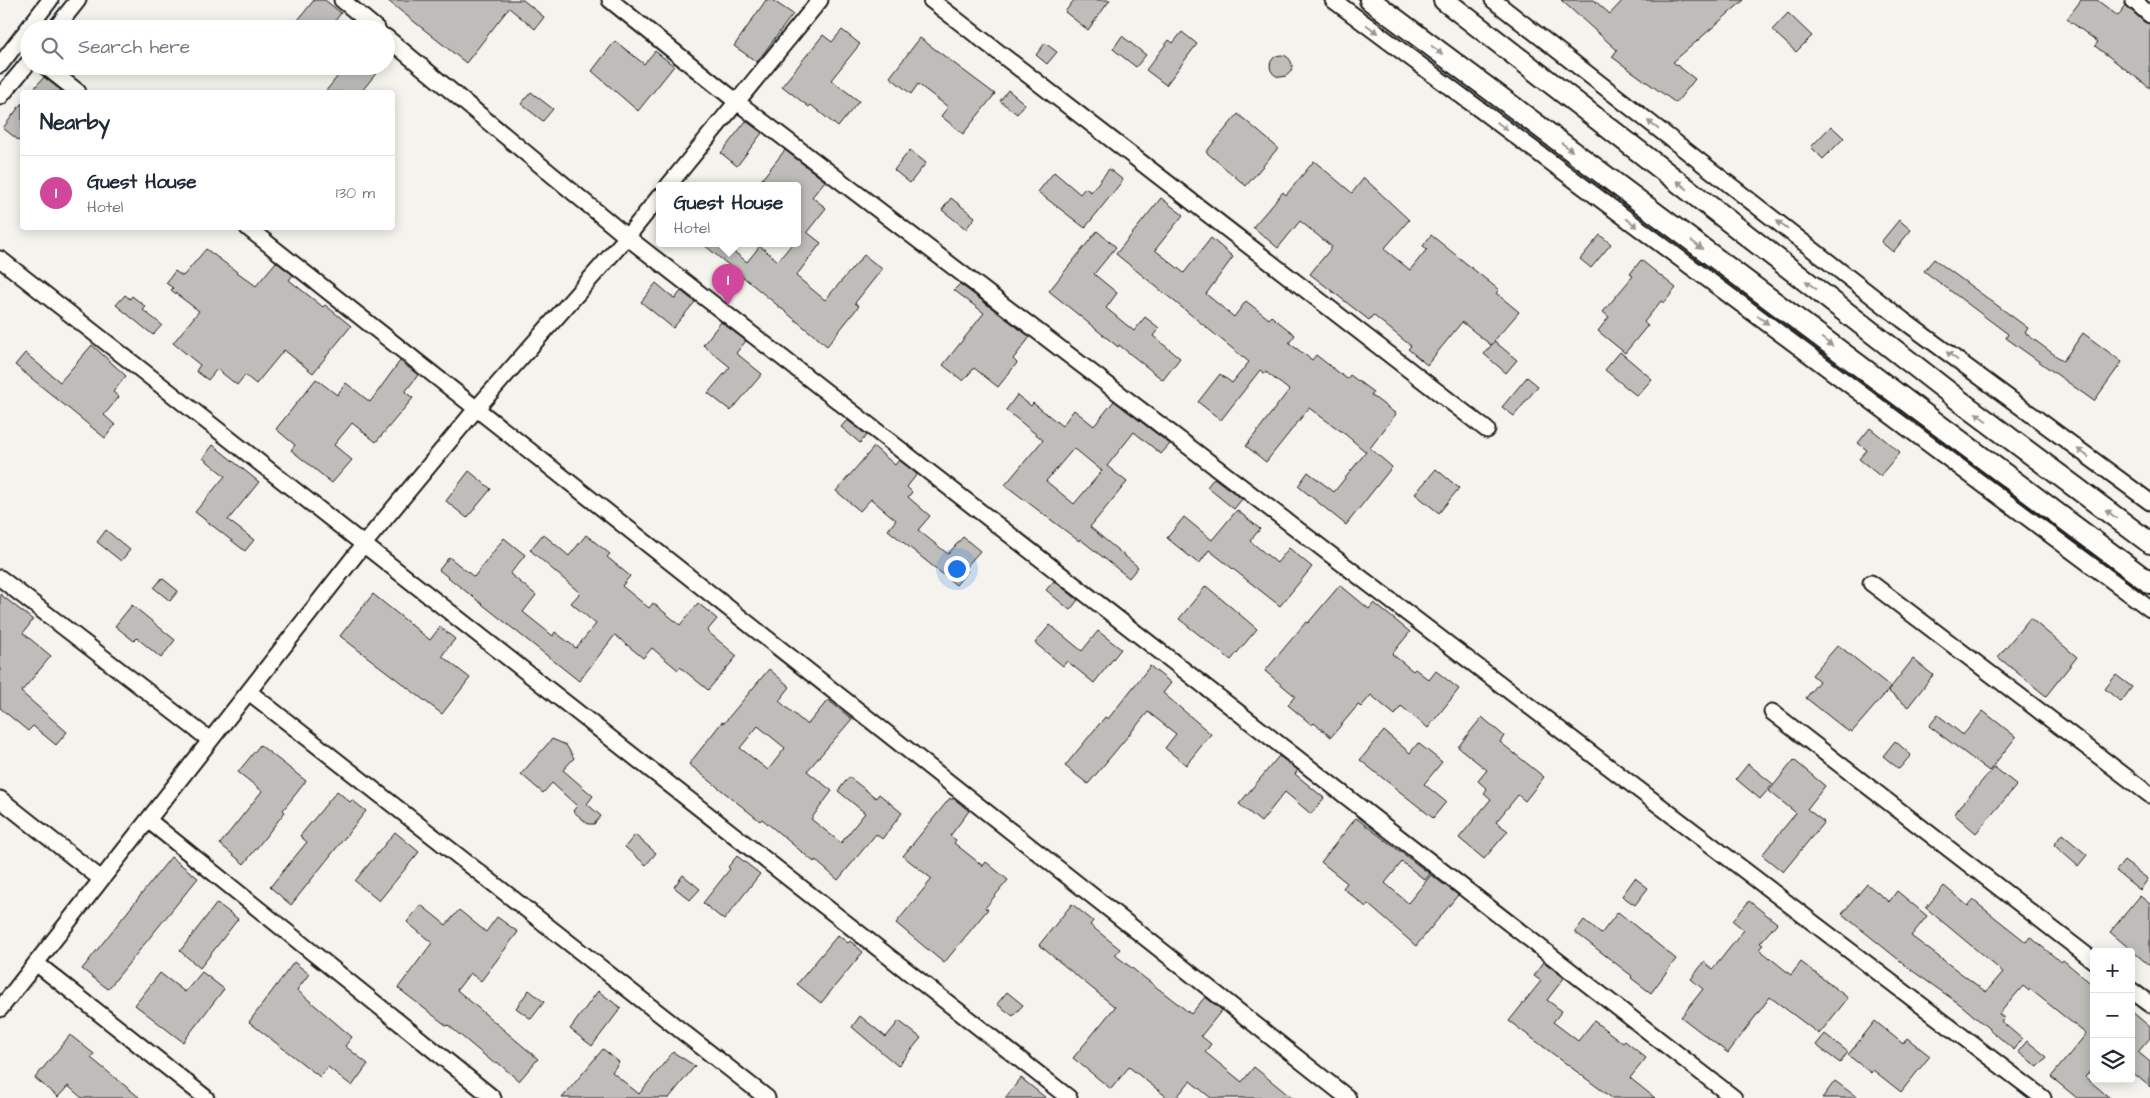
<!DOCTYPE html>
<html lang="en">
<head>
<meta charset="utf-8">
<style>
	body { margin:0; font-family:"Architects Daughter",sans-serif; background:#f2f2f3; color:#1f2937 }
	.controls { position:absolute; right:15px; bottom:15px; display:grid; overflow:hidden; border-radius:5px; box-shadow:0 2px 12px #0003 }
	.controls button { width:45px; height:45px; display:grid; place-items:center; padding:0; border:0; border-bottom:1px solid #e0e1e3; background:#fff; color:#1f2937; font:25px sans-serif }
	.you { position:absolute; left:956px; top:568px; width:18px; height:18px; margin:-12px; border:4px solid #fff; border-radius:50%; background:#1a73e8; box-shadow:0 0 0 8px #1a73e833 }
	.badge { display:grid; place-items:center; width:32px; height:32px; border-radius:50%; background:#c8321e; color:#fff; font-size:16px; font-weight:700 }
	.pin { position:absolute; translate:-50% -41px; filter:drop-shadow(0 1px 2px #0008) }
	.pin::after { content:''; position:absolute; top:26px; width:18px; height:15px; background:inherit; clip-path:polygon(0 0,100% 0,50% 100%) }
	.popup { position:absolute; left:656px; top:182px; width:145px; height:65px; box-sizing:border-box; display:grid; place-content:center; border-radius:5px; background:#fff; filter:drop-shadow(0 1px 4px #0005); font-size:16px; white-space:nowrap; color:#747a83 }
	.popup b { font-size:19px; color:#1f2937 }
	.popup::after { content:''; position:absolute; left:50%; top:100%; margin-left:-10px; border:10px solid transparent; border-top-color:#fff }
	.list { margin:0; padding:0; list-style:none }
	h2 { display:flex; justify-content:space-between; align-items:center; height:65px; margin:0; padding:0 20px; font-size:21px }
	h2 small { font-size:16px; font-weight:400; color:#747a83 }
	.list li { display:grid; grid-template-columns:32px 1fr auto; gap:15px; align-items:center; box-sizing:border-box; height:75px; padding:0 20px; border-top:1px solid #e0e1e3 }
	.list b { display:block; font-size:19px; white-space:nowrap }
	.list p { margin:0; font-size:16px; white-space:nowrap; color:#747a83 }
	.list em { font-size:16px; font-style:normal; color:#747a83 }
	.icon { flex:none; width:28px; height:28px; fill:none; stroke:currentColor; stroke-width:2; stroke-linecap:round; stroke-linejoin:round }
	.map { position:relative; flex:none; width:2150px; height:1098px; overflow:hidden }
	.search { position:absolute; background:#fff; box-shadow:0 2px 12px #0003; left:20px; top:20px; width:375px; height:55px; display:flex; align-items:center; gap:12px; box-sizing:border-box; padding:0 18px; border-radius:28px; color:#747a83; font-size:19px }
	.panel { position:absolute; background:#fff; box-shadow:0 2px 12px #0003; left:20px; top:90px; width:375px; height:140px; border-radius:5px }
	.map>svg:first-child { display:block }
	.building { fill:#bebdba; stroke:#1c1c1c; fill-rule:evenodd }
	.lines { fill:none; stroke-linecap:round; stroke-linejoin:round }
	.street-casing { stroke:#1c1c1c; stroke-width:19 }
	.secondary-casing { stroke:#1c1c1c; stroke-width:24 }
	.street { stroke:#fdfcf7; stroke-width:15 }
	.secondary { stroke:#fdfcf7; stroke-width:20 }
	.oneway { fill:#989794 }
</style>
</head>
<body>
<div class="map">
<svg width="2150" height="1098" viewBox="0 0 2150 1098">
	<rect width="100%" height="100%" fill="#f4f3ee"/>
	<filter id="ink" filterUnits="userSpaceOnUse"><feTurbulence type="fractalNoise" baseFrequency=".02" numOctaves="2"/><feDisplacementMap in="SourceGraphic" scale="10" xChannelSelector="R" yChannelSelector="G"/><feConvolveMatrix kernelMatrix="1 2 1 2 8 2 1 2 1" color-interpolation-filters="sRGB"/></filter>
	<g filter="url(#ink)">
		<!-- building -->
		<path class="building" d="M314,0H325L341,13L329,29H291Z
			M387,0H523L544,17L535,29L509,8L466,63Z
			M766,0H772L793,14L757,62L734,46Z
			M1074,0H1110L1088,30L1065,12Z
			M1561,0H1594L1610,14L1623,0H1744L1673,62L1695,79L1676,103L1612,57L1617,50Z
			M2081,0H2097L2118,16L2126,5L2144,22L2150,24V88L2095,46L2098,42L2067,19Z
			M1788,13L1812,36L1796,52L1772,30Z
			M842,30L860,44L831,80L859,101L838,127L811,105L809,107L782,86L823,35L832,42Z
			M1182,32L1197,44L1166,85L1146,70L1169,40L1173,43Z
			M1122,36L1146,55L1136,67L1113,49Z
			M920,38L995,94L963,134L941,116L948,107L918,84L911,94L890,77Z
			M615,41L644,64L655,51L674,66L638,111L592,71Z
			M1045,43L1057,52L1047,64L1036,55Z
			M1270 66a11 11 0 1 1 22 0a11 11 0 1 1-22 0Z
			M346,66H382L361,92H325Z
			M44,77L63,92H31Z
			M1008,90L1025,104L1017,114L1000,101Z
			M531,92L553,109L543,121L521,104Z
			M22,103V143L3,128Z
			M1238,114L1278,148L1246,186L1206,152Z
			M746,121L762,133L737,166L721,153Z
			M1831,126L1844,138L1823,159L1811,147Z
			M785,150L825,181L812,197L826,208L807,232L821,243L796,276L825,300L864,255L882,269L855,303L859,306L827,346L703,244H724L747,262L760,246L778,261L792,244H797V186H770L762,179Z
			M910,150L926,163L910,183L894,170Z
			M1314,161L1352,193L1364,178L1409,220L1384,249L1410,270L1427,249L1423,246L1431,235L1499,290L1496,293L1519,312L1494,341L1517,360L1506,373L1484,354L1494,342L1491,345L1462,322L1427,365L1408,349L1411,346L1373,315L1369,320L1310,274L1332,247L1300,221L1278,248L1253,227L1283,192L1286,195Z
			M1109,169L1123,180L1085,228L1038,192L1054,172L1080,194L1085,188L1091,192Z
			M951,198L975,217L966,229L942,210Z
			M1161,198L1183,215L1155,250L1184,273L1211,238L1233,257L1206,294L1234,317L1246,301L1269,319L1271,316L1295,335L1289,343L1312,360L1316,355L1347,379L1350,375L1373,392L1371,395L1396,414L1370,448L1392,467L1346,525L1298,486L1308,472L1334,492L1366,452L1345,434L1309,408L1266,462L1246,446L1289,390L1266,372L1265,374L1260,370L1221,420L1198,402L1220,374L1232,383L1249,362L1116,254Z
			M1899,220L1911,230L1893,252L1881,242Z
			M1097,231L1116,247L1094,274L1117,293L1106,308L1134,331L1145,317L1159,328L1153,336L1180,358L1163,380L1119,345L1118,347L1049,291Z
			M1600,235L1611,244L1591,268L1580,259Z
			M206,249L256,286L276,262L293,275L289,280L323,307L325,305L351,326L313,373L284,350L256,384L245,375L237,385L217,369L208,380L196,371L200,365L173,343L199,311L171,290L173,288L166,283L175,271L182,276L184,275Z
			M1934,259L2028,328L2025,333L2063,361L2083,333L2122,362L2094,401L2006,338L2008,334L1924,271Z
			M1641,260L1676,288L1664,303L1661,301L1644,322L1648,325L1625,353L1598,331L1609,317L1603,312L1633,276L1630,274Z
			M656,283L675,299L681,291L695,302L673,328L641,302Z
			M960,284L1030,337L1013,359L1017,363L998,387L974,368L963,381L943,365L984,313L954,290Z
			M125,295L130,299L132,296L146,307L143,310L162,325L153,335L116,305Z
			M721,322L746,341L736,353L762,374L731,411L708,393L730,367L703,345Z
			M92,345L126,376L113,392L119,397L104,415L115,425L105,438L15,365L25,353L60,382Z
			M1620,352L1652,379L1637,396L1605,370Z
			M400,361L418,375L405,392L413,398L376,442L352,423L334,445L352,460L332,483L291,450L295,445L276,429L316,379L337,395L346,383L370,402Z
			M1527,377L1538,386L1514,416L1502,407Z
			M1017,395L1031,406L1033,403L1062,426L1074,410L1094,426L1114,401L1170,444L1161,454L1134,432L1107,466L1127,482L1090,527L1138,567L1129,578L1080,539L1079,541L1005,485L1043,440L1006,410ZM1074,448L1102,471L1074,504L1046,481Z
			M847,420L867,435L860,443L841,427Z
			M1870,428L1900,452L1880,476L1859,459L1867,450L1858,443Z
			M213,445L259,482L228,520L254,540L245,551L195,512L225,476L203,458Z
			M874,447L895,465L899,460L917,474L907,487L912,492L908,497L930,516L918,530L948,554L963,537L980,551L965,568L968,571L956,585L888,530L896,520L871,499L860,511L836,491Z
			M1436,469L1459,488L1439,513L1415,494Z
			M469,471L491,489L467,518L446,501Z
			M1214,478L1242,499L1234,509L1207,487Z
			M1237,510L1260,529L1250,541L1277,563L1289,548L1312,567L1280,606L1209,550L1199,564L1167,538L1184,517L1212,540Z
			M106,530L130,550L121,561L97,542Z
			M543,534L569,556L586,535L610,554L607,557L630,576L622,586L649,608L653,603L680,625L698,603L717,619L707,631L737,656L708,690L680,667L678,670L652,648L643,658L615,635L579,681L439,570L449,557L474,577L504,538L525,555L510,574L536,595L523,612L553,636L555,632L576,648L596,624L571,603L580,593L530,550Z
			M162,578L178,591L170,601L154,588Z
			M1054,581L1078,600L1070,610L1046,590Z
			M1340,585L1369,609L1374,603L1410,632L1392,654L1413,671L1415,669L1429,680L1436,671L1459,689L1428,728L1401,706L1395,715L1371,695L1361,707L1358,705L1331,737L1314,723L1312,725L1288,705L1295,696L1265,671L1306,622L1308,623Z
			M1206,586L1257,629L1231,660L1179,619Z
			M0,594L33,620L23,633L51,656L21,692L67,732L56,745L33,726L28,731L0,708Z
			M373,594L430,640L440,627L455,639L443,654V657L470,678L442,714L340,636Z
			M132,605L175,640L161,658L137,638L134,641L115,626Z
			M2030,618L2077,657L2046,696L1998,657Z
			M1050,625L1082,651L1098,631L1121,649L1094,683L1067,661L1063,666L1035,643Z
			M1838,645L1891,687L1852,732L1850,730L1849,732L1806,698L1819,681L1812,675Z
			M1913,659L1933,675L1908,707L1888,691Z
			M1150,666L1171,683L1163,693L1211,734L1186,765L1165,748L1176,734L1148,712L1088,784L1065,766L1105,717L1108,719Z
			M769,669L790,687L779,701L807,725L828,700L852,719L807,771L832,791L811,819L841,843L865,813L838,791L849,777L876,798L879,794L902,813L882,839L876,834L838,880L815,860L814,862L762,819L760,821L689,764L722,722L724,723ZM758,726L785,748L768,770L740,748Z
			M2116,675L2132,687L2121,702L2105,689Z
			M1983,711L2016,737L1989,771L1929,726L1938,715L1963,735Z
			M1482,717L1504,736L1500,742L1544,777L1525,801L1518,795L1496,822L1508,831L1484,859L1459,838L1491,799L1484,793L1487,789L1478,781L1487,770L1458,747Z
			M1384,731L1410,753L1418,743L1442,762L1424,784L1446,802L1433,818L1360,760Z
			M552,739L566,745L574,758L563,770L593,796L587,804L601,816L594,824H588L573,811L577,806L552,783L543,793L521,774Z
			M1895,741L1911,755L1899,769L1883,756Z
			M260,745L306,781L283,810L285,812L244,864L220,844L262,791L238,772Z
			M1279,756L1298,770L1295,774L1324,798L1311,814L1285,792L1261,822L1239,804Z
			M1794,760L1825,786L1807,809L1824,822L1783,872L1762,855L1796,813L1769,791Z
			M1748,764L1773,784L1760,799L1736,779Z
			M1994,767L2017,785L1976,833L1954,814Z
			M337,791L350,802L352,800L366,811L291,905L270,887L307,842L300,836Z
			M950,798L952,800L953,798L969,811L950,836L956,840L954,843L983,866L986,862L1008,880L985,908L988,909L944,963L896,923L932,879L903,856Z
			M1356,818L1430,874L1425,880L1402,862L1385,883L1408,903L1431,875L1458,895L1416,946L1368,904L1366,907L1343,888L1347,883L1321,862Z
			M395,832L419,852L379,901L355,881Z
			M2062,834L2087,855L2078,866L2054,845Z
			M635,835L656,853L646,865L625,847Z
			M737,856L760,874L724,920L703,903L730,869L728,867Z
			M171,857L198,878L108,989L82,969Z
			M2124,861L2148,879L2140,890L2116,871Z
			M683,875L700,889L690,900L674,887Z
			M1635,878L1648,888L1635,905L1622,896Z
			M1867,884L1889,902L1897,891L1927,916L1911,936L1986,992L2003,972L1926,908L1944,886L1968,906L1973,900L2026,942L2030,937L2061,962L2063,960L2094,986V1067L2085,1077L2110,1098H2077L2051,1077L2086,1034L2030,989L2029,991L2023,986L1999,1014L2004,1018L2001,1021L2022,1039L2014,1050L1961,1005L1914,972L1842,914Z
			M2140,896L2150,904V966L2110,932Z
			M1749,901L1777,923L1760,943L1763,945L1759,949L1791,975L1801,962L1848,998L1819,1034L1770,997L1728,1053L1681,1017L1703,989L1691,979L1704,962L1713,969L1744,930L1733,921Z
			M217,903L238,919L200,968L180,951Z
			M1072,904L1093,921L1090,925L1120,949L1115,955L1191,1014L1205,997L1222,1010L1201,1036L1211,1044L1205,1052L1242,1082L1254,1067L1292,1098H1211L1190,1081L1176,1098H1168L1129,1067L1111,1089L1073,1058L1115,1007L1039,945Z
			M421,905L446,925L459,910L486,932L497,917L518,932L481,981L470,973L457,990L538,1059L519,1081L497,1062L495,1064L448,1025L447,1026L398,988L432,943L407,922Z
			M1618,912L1676,959L1651,993L1631,978L1632,976L1575,932L1584,920L1601,934Z
			M838,935L848,943L850,941L863,952L821,1003L797,984Z
			M294,962L309,974L297,990L352,1037L345,1046L368,1064L352,1086L328,1067L320,1077L249,1022Z
			M1544,962L1564,978L1547,1000L1562,1011L1553,1022L1578,1041L1594,1021L1623,1043L1625,1041L1646,1058L1630,1078L1655,1098H1612L1509,1021L1541,981L1534,976Z
			M202,972L224,989L183,1042L135,1005L160,973L185,992Z
			M529,990L544,1002L531,1019L516,1008Z
			M598,991L621,1008L592,1046L570,1029Z
			M1007,992L1023,1005L1013,1016L997,1004Z
			M2131,1011L2150,1027V1038L2138,1052L2150,1062V1087L2131,1071Z
			M860,1016L886,1037L899,1021L921,1038L898,1066L852,1027Z
			M1875,1021L1903,1044L1907,1038L1930,1056L1901,1092L1873,1070L1871,1073L1848,1055Z
			M1825,1034L1848,1052L1840,1063L1816,1045Z
			M70,1035L94,1054L91,1058L140,1098H82L68,1086L58,1097L35,1078Z
			M2027,1041L2047,1057L2038,1067L2018,1052Z
			M603,1049L619,1062L612,1072L639,1094L673,1052L695,1066L669,1098H562Z
			M1021,1078L1046,1098H1005Z
			M1835,1081L1858,1098H1822Z"/>
		<g class="lines">
			<!-- street casing -->
			<g class="street-casing">
				<path id="street" d="M342,0L377,29
					M610,0L737,102L2043,1098
					M931,0L1487,430
					M1333,0L2150,609
					M1493,0L1903,320L2150,502
					M2133,0L2150,15
					M55,29L78,0
					M386,37L627,237L1734,1098
					M0,65L50,0
					M45,66L78,92
					M0,97L29,62
					M668,186L820,0
					M248,228L1348,1098
					M0,259L1069,1098
					M0,578L210,740
					M1871,583L2150,795
					M249,692L767,1098
					M1772,712L2094,961
					M0,799L101,879
					M148,820L493,1098
					M36,963L206,1098
					M2131,990L2150,1004
					M0,1009L364,544L476,409L627,237L659,197"/>
			</g>
			<!-- secondary casing -->
			<g class="secondary-casing">
				<path id="secondary" d="M1370,0L2150,583
					M1444,0L1960,401L2150,543"/>
			</g>
			<!-- street -->
			<use href="#street" class="street"/>
			<!-- secondary -->
			<use href="#secondary" class="secondary"/>
		</g>
		<!-- one-way arrows -->
		<defs><path id="oneway-solid" d="M-6-.8H1V-3.2L6.5 0L1 3.2V.8H-6Z" transform="scale(1.25)"/></defs>
		<g class="oneway">
			<use href="#oneway-solid" transform="translate(1372 29) rotate(37)"/>
			<use href="#oneway-solid" transform="translate(1437 50) rotate(37)"/>
			<use href="#oneway-solid" transform="translate(1653 125) rotate(-142)"/>
			<use href="#oneway-solid" transform="translate(1502 126) rotate(37)"/>
			<use href="#oneway-solid" transform="translate(1567 147) rotate(37)"/>
			<use href="#oneway-solid" transform="translate(1682 185) rotate(-142)"/>
			<use href="#oneway-solid" transform="translate(1632 223) rotate(37)"/>
			<use href="#oneway-solid" transform="translate(1782 225) rotate(-142)"/>
			<use href="#oneway-solid" transform="translate(1697 245) rotate(37)"/>
			<use href="#oneway-solid" transform="translate(1811 285) rotate(-142)"/>
			<use href="#oneway-solid" transform="translate(1763 320) rotate(37)"/>
			<use href="#oneway-solid" transform="translate(1827 342) rotate(37)"/>
			<use href="#oneway-solid" transform="translate(1952 356) rotate(-144)"/>
			<use href="#oneway-solid" transform="translate(1981 417) rotate(-143)"/>
			<use href="#oneway-solid" transform="translate(2083 453) rotate(-144)"/>
			<use href="#oneway-solid" transform="translate(2111 514) rotate(-143)"/>
		</g>
	</g>
</svg>
<div class="controls">
<button>+</button>
<button>−</button>
<button><svg class="icon" aria-label="layers" viewBox="0 0 24 24"><path d="M12 4l9 5-9 5-9-5zM3 14l9 5 9-5"/></svg></button>
</div>
<div class="you"></div>
<div class="pin badge" style="left:728px;top:305px;background:#d1479c">1</div>
<div class="popup"><b>Guest House</b>Hotel</div>
<div class="search"><svg class="icon" aria-label="search" viewBox="0 0 24 24"><circle cx="10" cy="10" r="6"/><path d="M15 15l6 6"/></svg>Search here</div>
<section class="panel">
<h2>Nearby<small></small></h2>
<ul class="list">
<li><span class="badge" style="background:#d1479c">1</span><div><b>Guest House</b><p>Hotel</p></div><em>130 m</em></li>
</ul>
</section>
</div>
</body>
</html>
